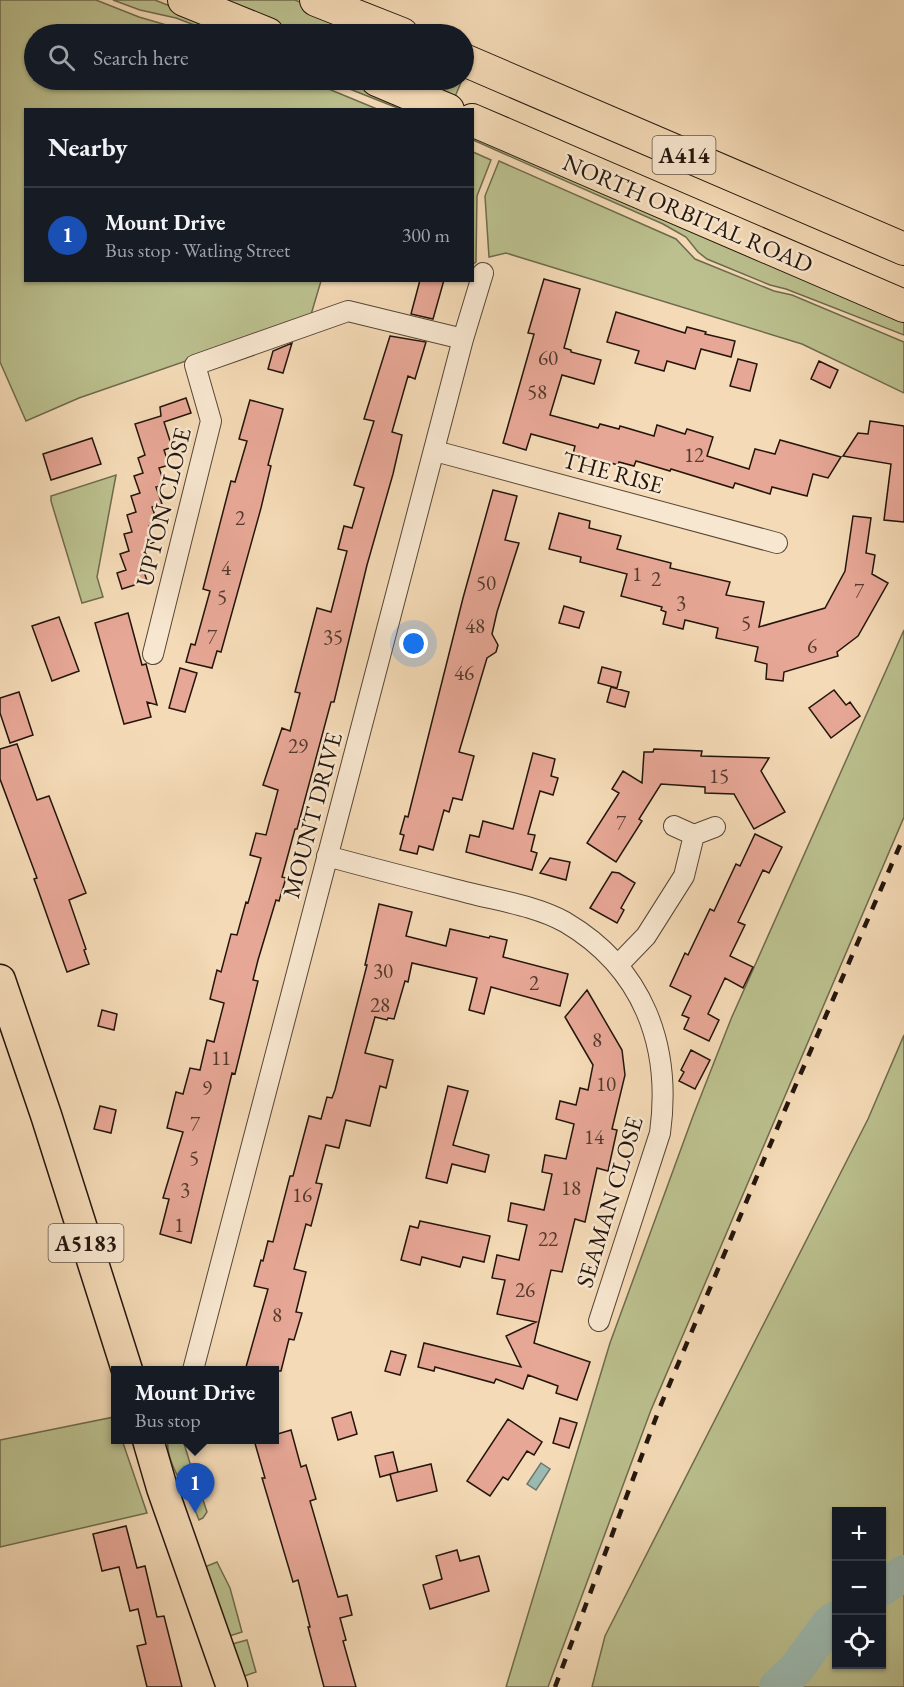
<!DOCTYPE html>
<html lang="en">
<head>
<meta charset="utf-8">
<style>
	body { margin:0; font-family:"EB Garamond",serif; background:#20242c; color:#f1f3f6 }
	.controls { position:absolute; right:18px; bottom:18px; display:grid; overflow:hidden; border-radius:0px; box-shadow:0 2px 4px #0004 }
	.controls button { width:54px; height:54px; display:grid; place-items:center; padding:0; border:0; border-bottom:2px solid #363941; background:#171b24; color:#f1f3f6; font:30px sans-serif }
	.you { position:absolute; left:414px; top:644px; width:21px; height:21px; margin:-15px; border:4px solid #fff; border-radius:50%; background:#1a73e8; box-shadow:0 0 0 9px #1a73e833 }
	.badge { display:grid; place-items:center; width:39px; height:39px; border-radius:50%; background:#c59692; color:#fff; font-size:20px; font-weight:700 }
	.pin { position:absolute; translate:-50% -50px; filter:drop-shadow(0 2px 3px #0008) }
	.pin::after { content:''; position:absolute; top:32px; width:21px; height:18px; background:inherit; clip-path:polygon(0 0,100% 0,50% 100%) }
	.popup { position:absolute; left:111px; top:1366px; width:168px; height:78px; box-sizing:border-box; display:grid; place-content:center; border-radius:0px; background:#171b24; filter:drop-shadow(0 2px 4px #0005); font-size:20px; white-space:nowrap; color:#9ea1a6 }
	.popup b { font-size:22px; color:#f1f3f6 }
	.popup::after { content:''; position:absolute; left:50%; top:100%; margin-left:-12px; border:12px solid transparent; border-top-color:#171b24 }
	.list { margin:0; padding:0; list-style:none }
	h2 { display:flex; justify-content:space-between; align-items:center; height:78px; margin:0; padding:0 24px; font-size:26px }
	h2 small { font-size:20px; font-weight:400; color:#9ea1a6 }
	.list li { display:grid; grid-template-columns:39px 1fr auto; gap:18px; align-items:center; box-sizing:border-box; height:96px; padding:0 24px; border-top:2px solid #363941 }
	.list b { display:block; font-size:22px; white-space:nowrap }
	.list p { margin:0; font-size:20px; white-space:nowrap; color:#9ea1a6 }
	.list em { font-size:20px; font-style:normal; color:#9ea1a6 }
	.icon { flex:none; width:33px; height:33px; fill:none; stroke:currentColor; stroke-width:2; stroke-linecap:round; stroke-linejoin:round }
	.map { position:relative; flex:none; width:904px; height:1687px; overflow:hidden }
	.search { position:absolute; background:#171b24; box-shadow:0 2px 4px #0004; left:24px; top:24px; width:450px; height:66px; display:flex; align-items:center; gap:15px; box-sizing:border-box; padding:0 21px; border-radius:33px; color:#9ea1a6; font-size:22px }
	.panel { position:absolute; background:#171b24; box-shadow:0 2px 4px #0004; left:24px; top:108px; width:450px; height:174px; border-radius:0px }
	.map>svg:first-child { display:block }
	.green { fill:#bbc08e; stroke:#6f6a4d; stroke-width:1.5; fill-rule:evenodd }
	.water { fill:#9cbab1; stroke:#6c786f; stroke-width:1.5 }
	.lines { fill:none; stroke-linecap:round; stroke-linejoin:round }
	.river { stroke:#9cbab1; stroke-width:36 }
	.building { fill:#e7a796; stroke:#23150c; stroke-width:1.5 }
	.minor-casing { stroke:#574636; stroke-width:22 }
	.primary-casing { stroke:#23150c; stroke-width:33 }
	.trunk-casing { stroke:#23150c; stroke-width:34 }
	.minor { stroke:#f8e7d0; stroke-width:20 }
	.primary { stroke:#f4dab6; stroke-width:30 }
	.trunk { stroke:#f4dab6; stroke-width:32 }
	.rail { stroke:#23150c; stroke-width:4.5; stroke-dasharray:10 10; stroke-linecap:butt }
	.labels { text-anchor:middle; dominant-baseline:central; stroke-width:5; stroke-linejoin:round; paint-order:stroke }
	.number-label { font-size:21px; fill:#543a2e }
	.shield { fill:#f8e7d0; stroke:#635447; stroke-width:1.5 }
	.shield-label { font-size:22px; font-weight:bold; fill:#23150c }
	.street-label { font-size:24px; fill:#23150c; stroke:#f8e7d0 }
</style>
</head>
<body>
<div class="map">
<svg width="904" height="1687" viewBox="0 0 904 1687">
	<rect width="100%" height="100%" fill="#f4dab6"/>
	<filter id="stains"><feTurbulence type="fractalNoise" baseFrequency=".00333" numOctaves="4"/><feColorMatrix values="0 0 0 0 .2 0 0 0 0 .09 0 0 0 0 .02 0 0 0 .5 -.17"/></filter>
	<radialGradient id="worn" r=".72"><stop offset=".6" stop-color="#630" stop-opacity="0"/><stop offset="1" stop-color="#630" stop-opacity=".3"/></radialGradient>
	<!-- green -->
	<path class="green" d="M0,0H96L139,17L197,34H34V80H307L377,109L26,110V280L321,281L310,318L79,398L26,421L0,362Z
		M113,0H155L239,34H218L176,18L140,10Z
		M214,0H295L378,34H300Z
		M327,80H349L422,109H400Z
		M407,80H462L454,99Z
		M472,131L904,318V335L786,289L770,285L707,259L698,252L686,237L663,224L473,140Z
		M473,152L491,160L477,196L476,262L473,264Z
		M499,161L676,239L695,259L774,291L792,295L904,342V393L802,344L506,253L489,257L485,196Z
		M116,475L97,577L103,597L82,603L51,501V496Z
		M904,630V817L651,1410L548,1687H506L610,1343L693,1116L731,1019Z
		M904,1035V1687H592L605,1636L868,1119ZM836,1512H882V1664H836Z
		M114,1417L116,1440H122L147,1513L0,1547V1440Z
		M168,1440H183L196,1483L187,1487C176,1479 166,1453 168,1440Z
		M200,1491L207,1512L203,1518L199,1520L189,1495Z
		M217,1562L230,1588L242,1632L223,1638L200,1569Z
		M247,1640L256,1672L236,1679L225,1646Z"/>
	<!-- water -->
	<path class="water" d="M541,1463L550,1469L536,1490L527,1484Z"/>
	<g class="lines">
		<!-- river -->
		<path class="river" d="M882,1588L904,1573
			M777,1687L796,1669L829,1624L836,1619"/>
	</g>
	<!-- building -->
	<path class="building" d="M544,279L580,289L564,348L571,350V352L601,360L594,384L562,375L550,415L598,428L600,424L619,429L620,426L654,436L657,425L685,434L687,429L713,437L707,456L749,469L755,449L775,454L780,440L841,457L828,478L813,474L807,496L772,487L770,494L735,483L733,488L671,469L670,471L636,461L634,466L619,462L618,465L604,461V463L573,454L575,446L531,434L526,450L503,443L534,334L528,333Z
		M420,280H444L433,319L411,314Z
		M616,312L685,333L687,327L706,332L705,334L735,341L731,357L701,349L695,369L667,361L664,371L635,363L639,351L607,342Z
		M390,336L426,342L415,379L408,376L392,432L402,435L393,474L367,565L334,702H331L297,829H295L282,877L286,878L279,901L276,900L258,960L253,980L258,981L235,1074L232,1073L191,1243L160,1234L169,1199L163,1198L183,1132L167,1128L176,1092L183,1094L190,1068L200,1070L207,1040L214,1042L224,1003L210,999L217,970L221,972L231,934L237,935L246,902L248,903L261,858L250,855L256,833L266,835L278,790L263,785L282,728L290,731L300,693L295,692L317,608L331,612L347,551L338,549L344,526L352,528L364,488L354,485L374,421L364,419Z
		M292,343L283,373L268,369L273,351Z
		M738,359L757,364L750,391L730,386Z
		M819,361L838,370L830,388L811,379Z
		M186,398L191,413L164,422L172,447L164,450L169,465L159,468L165,485L156,487L162,504L152,507L158,524L149,526L154,542L145,546L151,562L142,565L147,581L122,589L117,573L126,570L120,554L129,551L124,534L132,532L127,515L136,512L131,496L140,493L134,476L143,473L138,458L145,455L135,424L161,416L160,407Z
		M250,400L283,409L268,465L271,466L261,508L221,652L217,651L212,668L186,662L191,644L195,645L210,591L203,589L231,481L235,482L247,441L239,439Z
		M870,421L904,426V522L884,520L891,464L843,456L858,433L868,434Z
		M92,438L101,464L51,480L43,454Z
		M493,490L517,496L505,540L519,543L497,612L492,634L498,645L496,652L487,658L459,752L474,756L462,800L453,798L449,812L444,810L433,850L419,846L417,854L400,850L404,835L400,834L405,816L408,817L463,598Z
		M559,513L590,521L589,528L621,536L617,549L671,563L670,568L730,582L726,595L764,602L759,627L825,608L845,571L853,516L871,518L866,553L875,555L872,574L888,583L858,636L837,652L838,656L784,672L783,681L766,679L767,664L755,661L758,647L716,638L718,628L685,620L683,629L663,624L666,612L661,610L662,607L621,596L627,574L580,562L581,557L549,549Z
		M564,606L584,612L579,628L559,623Z
		M128,613L142,665L146,664L157,705L147,702L151,717L124,724L95,623Z
		M59,617L79,671L52,681L32,626Z
		M602,667L621,672L617,688L598,683Z
		M180,668L197,673L185,712L169,708Z
		M611,687L629,692L625,707L607,702Z
		M834,690L846,705L850,702L860,716L831,738L809,708Z
		M19,692L33,735L10,743L0,713V698Z
		M17,744L37,800L49,796L86,893L69,900L86,949L84,950L89,964L67,972L37,887L34,879L37,878L0,779V749Z
		M654,749L702,751L701,756L769,758L761,771L785,812L754,829L734,794L705,793V787L661,784L639,819L642,821L616,862L587,843L619,793L612,789L623,771L642,783L644,752H653Z
		M533,753L555,759L551,776L558,778L553,795L540,791L528,834L535,835L531,851L537,853L532,870L466,852L470,835L479,837L483,821L513,829Z
		M755,834L782,847L769,873L763,870L738,922L745,925L730,956L753,967L743,988L725,978L708,1014L719,1020L709,1041L684,1029L689,1018L682,1015L691,996L670,986L685,953L688,955L710,909L714,911L736,864L740,866Z
		M550,858L570,862L566,880L540,873Z
		M612,872L619,873L635,883L621,908L624,910L617,923L590,908Z
		M379,904L412,912L406,936L446,946L450,929L489,938L490,936L507,940L503,957L568,974L560,1006L491,987L484,1014L469,1010L477,978L412,963L408,982L405,981L394,1019L388,1018L387,1020L375,1017L365,1053L393,1060L386,1088L380,1086L370,1126L346,1120L339,1148L326,1145L316,1183L322,1184L311,1226L306,1224L294,1269L306,1272L296,1312L302,1313L294,1340L289,1339L281,1371H261L246,1367L268,1289L254,1286L261,1260L263,1261L268,1241L273,1242L290,1176H293L309,1116L321,1119L327,1097L332,1098L335,1090L367,965H365Z
		M587,990L622,1050L625,1075L612,1129L617,1130L608,1171L597,1168L585,1222L575,1219L562,1272L551,1270L534,1343L590,1362L577,1400L556,1393L558,1386L528,1375L523,1389L496,1379L494,1383L435,1367L434,1371L418,1367L424,1343L521,1367L506,1336L536,1322L497,1314L505,1280L492,1278L497,1255L519,1260L527,1225L508,1221L511,1203L544,1210L552,1174L542,1172L545,1155L566,1159L574,1124L556,1119L560,1101L576,1105L580,1088L588,1090L593,1065L565,1017Z
		M102,1010L117,1014L114,1030L98,1026Z
		M691,1050L710,1060L695,1089L679,1081L684,1072L681,1070Z
		M448,1086L468,1091L453,1145L489,1155L485,1172L452,1164L447,1183L426,1178Z
		M100,1106L116,1110L111,1133L94,1129Z
		M420,1221L490,1236L484,1262L463,1257L460,1267L422,1257L420,1265L401,1260L410,1226L418,1228Z
		M391,1351L406,1355L400,1375L385,1371Z
		M351,1412L357,1434L338,1440L332,1418Z
		M560,1418L577,1423L569,1448L553,1443Z
		M508,1419L542,1442L534,1455L527,1451L508,1480L503,1477L490,1496L467,1481Z
		M291,1430L301,1467L306,1465L316,1499L310,1501L338,1597L347,1595L352,1615L340,1618L346,1640L343,1641L356,1687H324L308,1627H310L298,1580L293,1582L262,1478H265L254,1440H274V1435Z
		M393,1452L398,1472L380,1477L375,1456Z
		M431,1464L437,1491L397,1501L390,1474Z
		M126,1526L137,1568L145,1566L157,1617L164,1616L182,1687H147L137,1646L146,1644L138,1609L130,1611L119,1567L102,1571L93,1534Z
		M457,1550L460,1561L479,1556L489,1591L430,1609L423,1585L442,1579L436,1556Z"/>
	<g class="lines">
		<!-- minor casing -->
		<g class="minor-casing">
			<path id="minor" d="M435,451L777,543
				M153,654L211,421L195,365L348,311L463,339
				M694,835L715,827
				M327,856C374,869 422,881 469,893C500,901 536,906 565,922C643,968 672,1045 660,1133L599,1321
				M618,965L646,936L684,876L694,835L674,826
				M193,1370L463,339L483,273"/>
		</g>
		<!-- primary casing -->
		<g class="primary-casing">
			<path id="primary" d="M0,980L46,1115L127,1370
				M148,1440L162,1488L232,1687"/>
		</g>
		<!-- trunk casing -->
		<g class="trunk-casing">
			<path id="trunk" d="M184,0L268,34
				M316,0L402,34
				M464,60L904,249
				M377,80L448,110
				M472,120L904,306"/>
		</g>
		<!-- minor -->
		<use href="#minor" class="minor"/>
		<!-- primary -->
		<use href="#primary" class="primary"/>
		<!-- trunk -->
		<use href="#trunk" class="trunk"/>
		<!-- rail -->
		<path class="rail" d="M555,1687L660,1407L784,1112L904,836"/>
	</g>
	<g class="labels">
		<!-- number labels -->
		<g class="number-label">
			<text x="548" y="357">60</text>
			<text x="537" y="391">58</text>
			<text x="694" y="454">12</text>
			<text x="240" y="517">2</text>
			<text x="226" y="567">4</text>
			<text x="637" y="573">1</text>
			<text x="656" y="578">2</text>
			<text x="486" y="582">50</text>
			<text x="859" y="590">7</text>
			<text x="222" y="596">5</text>
			<text x="681" y="602">3</text>
			<text x="746" y="622">5</text>
			<text x="475" y="625">48</text>
			<text x="212" y="636">7</text>
			<text x="333" y="636">35</text>
			<text x="812" y="645">6</text>
			<text x="464" y="672">46</text>
			<text x="298" y="745">29</text>
			<text x="719" y="775">15</text>
			<text x="621" y="822">7</text>
			<text x="383" y="970">30</text>
			<text x="534" y="982">2</text>
			<text x="380" y="1004">28</text>
			<text x="597" y="1039">8</text>
			<text x="221" y="1057">11</text>
			<text x="606" y="1083">10</text>
			<text x="207" y="1087">9</text>
			<text x="195" y="1123">7</text>
			<text x="594" y="1136">14</text>
			<text x="194" y="1157">5</text>
			<text x="571" y="1187">18</text>
			<text x="185" y="1189">3</text>
			<text x="302" y="1194">16</text>
			<text x="179" y="1224">1</text>
			<text x="548" y="1238">22</text>
			<text x="525" y="1289">26</text>
			<text x="277" y="1314">8</text>
		</g>
		<!-- shield labels -->
		<g class="shield">
			<rect x="652.5" y="136" width="63" height="38" rx="4.5"/>
			<rect x="48.5" y="1224" width="75" height="38" rx="4.5"/>
		</g>
		<g class="shield-label">
			<text x="684" y="155">A414</text>
			<text x="86" y="1243">A5183</text>
		</g>
		<!-- street labels -->
		<g class="street-label">
			<text transform="translate(688 213) rotate(23)">NORTH ORBITAL ROAD</text>
			<text transform="translate(613 472) rotate(15)">THE RISE</text>
			<text transform="translate(163 507) rotate(-76)">UPTON CLOSE</text>
			<text transform="translate(312 815) rotate(-75)">MOUNT DRIVE</text>
			<text transform="translate(609 1202) rotate(-73)">SEAMAN CLOSE</text>
		</g>
	</g>
	<rect width="100%" height="100%" filter="url(#stains)"/>
	<rect width="100%" height="100%" fill="url(#worn)"/>
</svg>
<div class="controls">
<button>+</button>
<button>−</button>
<button><svg class="icon" aria-label="locate" viewBox="0 0 24 24"><circle cx="12" cy="12" r="6"/><path d="M12 2v4M12 18v4M2 12h4M18 12h4"/></svg></button>
</div>
<div class="you"></div>
<div class="pin badge" style="left:195px;top:1513px;background:#1a4fb4">1</div>
<div class="popup"><b>Mount Drive</b>Bus stop</div>
<div class="search"><svg class="icon" aria-label="search" viewBox="0 0 24 24"><circle cx="10" cy="10" r="6"/><path d="M15 15l6 6"/></svg>Search here</div>
<section class="panel">
<h2>Nearby<small></small></h2>
<ul class="list">
<li><span class="badge" style="background:#1a4fb4">1</span><div><b>Mount Drive</b><p>Bus stop · Watling Street</p></div><em>300 m</em></li>
</ul>
</section>
</div>
</body>
</html>
